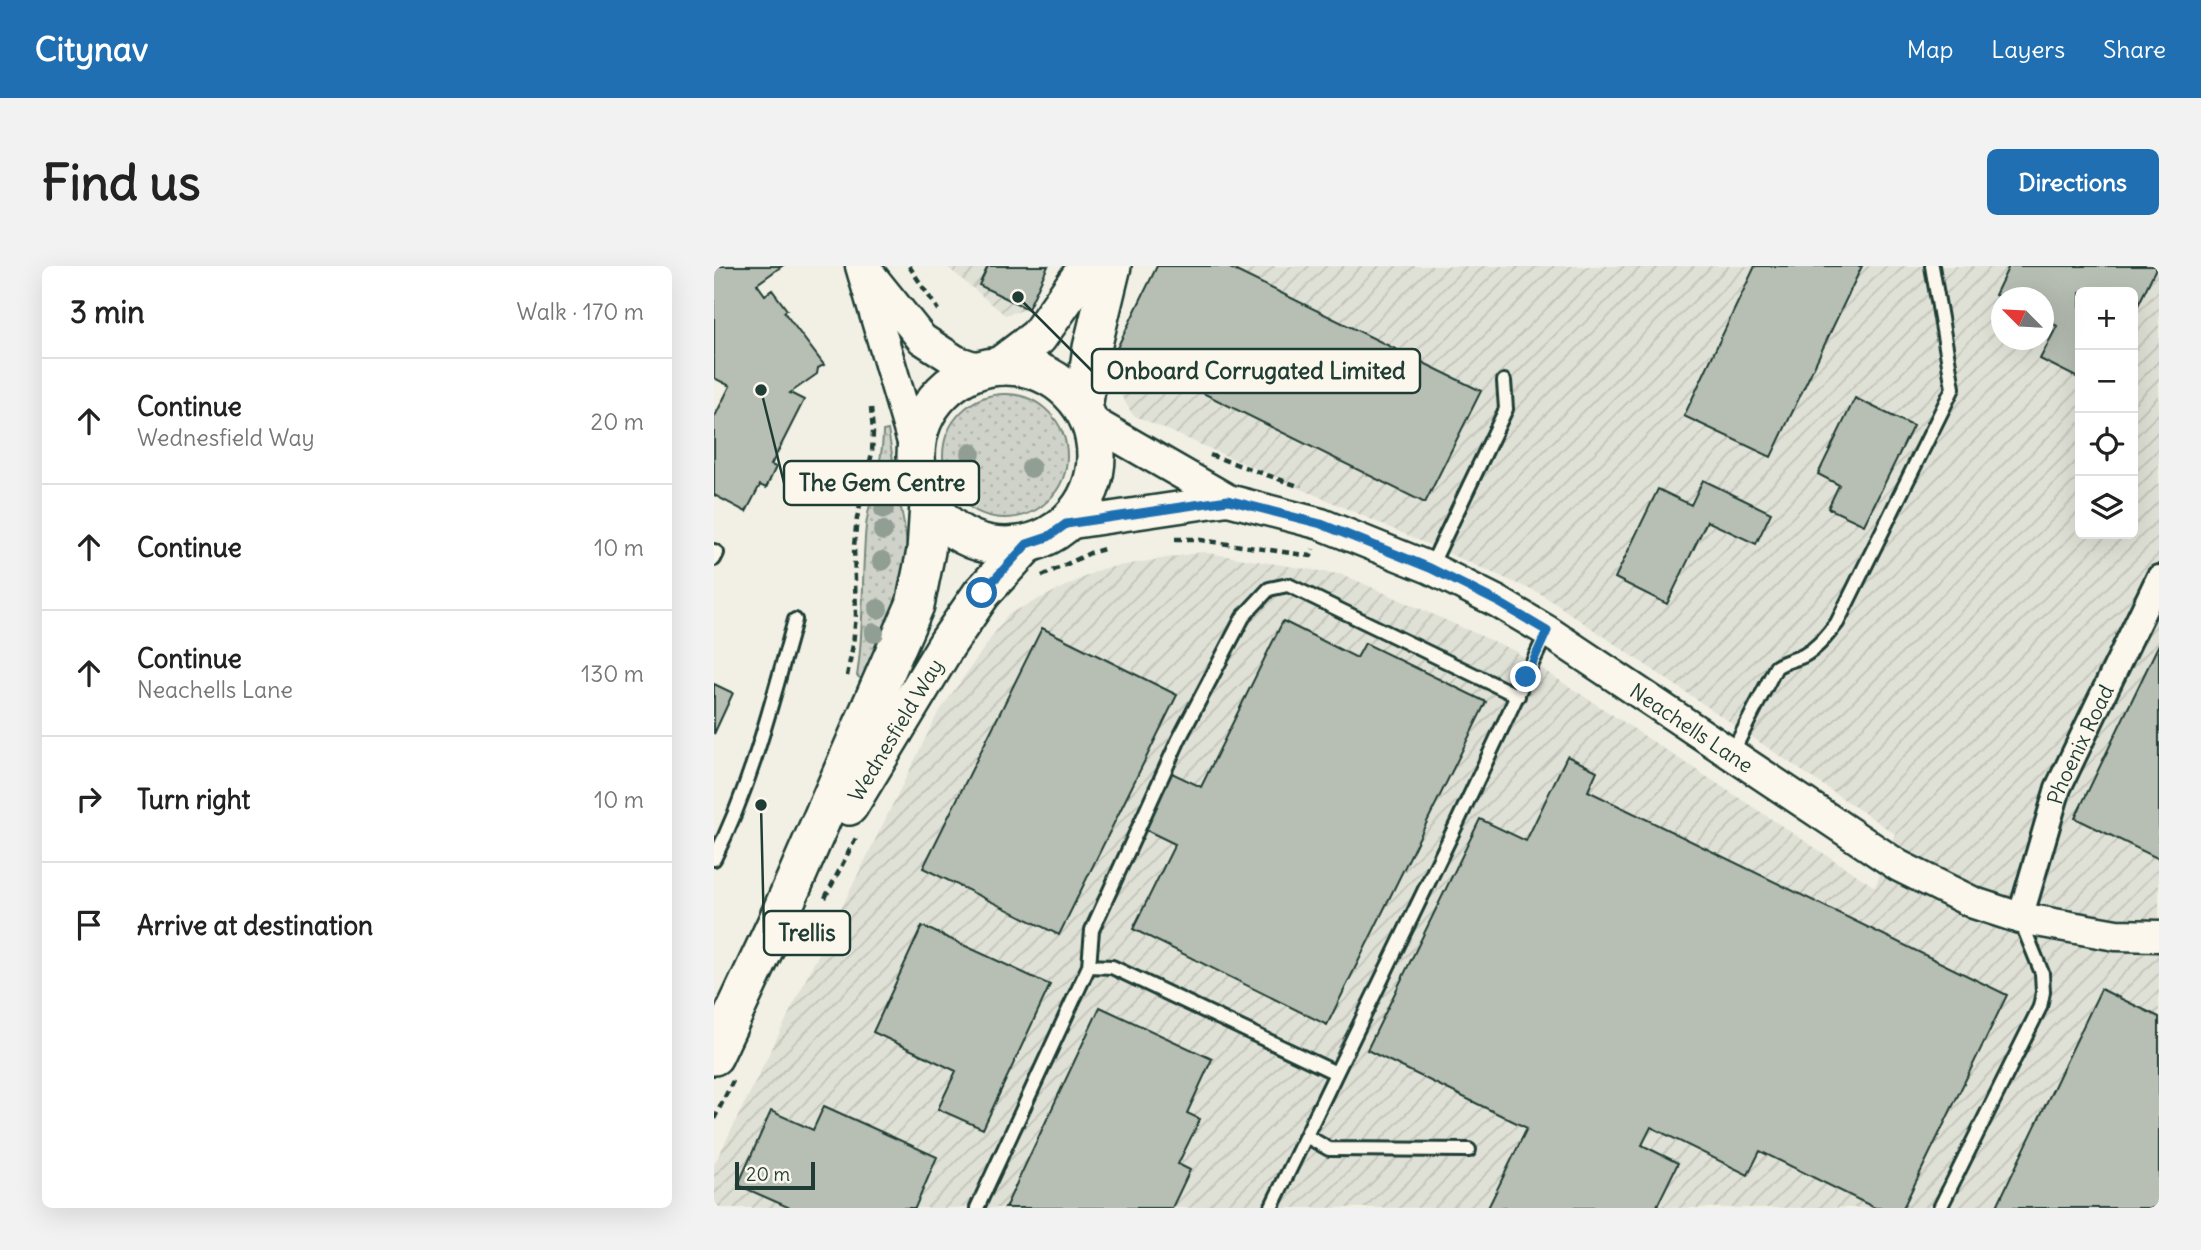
<!DOCTYPE html>
<html lang="en">
<head>
<meta charset="utf-8">
<style>
	body { margin:0; font-family:Delius,sans-serif; background:#f2f2f2; color:#222 }
	.controls { position:absolute; right:21px; top:21px; display:grid; overflow:hidden; border-radius:10px; box-shadow:0 7px 28px #0002 }
	.controls button { width:63px; height:63px; display:grid; place-items:center; padding:0; border:0; border-bottom:2px solid #e0e0e0; background:#fff; color:#222; font:35px sans-serif }
	.compass { position:absolute; left:1277px; top:21px; width:63px; height:63px; border-radius:50%; background:#fff; box-shadow:0 7px 28px #0002; rotate:294deg }
	.scale { position:absolute; left:21px; bottom:18px; width:80px; box-sizing:border-box; padding-left:7px; border:4px solid #1f3d34; border-top:0; font-size:19px; line-height:24px; white-space:nowrap; color:#1f3d34; -webkit-text-stroke:5px #fbf7ec; paint-order:stroke }
	.stop { position:absolute; width:21px; height:21px; margin:-16px; border:5px solid #1f6fb2; border-radius:50%; background:#fff }
	.stop.end { background:#1f6fb2; border-color:#fff; box-shadow:0 2px 7px #0008 }
	.list { margin:0; padding:0; list-style:none }
	h2 { display:flex; justify-content:space-between; align-items:center; height:91px; margin:0; padding:0 28px; font-size:30px }
	h2 small { font-size:23px; font-weight:400; color:#767676 }
	.list li { display:grid; grid-template-columns:46px 1fr auto; gap:21px; align-items:center; box-sizing:border-box; height:126px; padding:0 28px; border-top:2px solid #e0e0e0 }
	.list b { display:block; font-size:26px; white-space:nowrap }
	.list p { margin:0; font-size:23px; white-space:nowrap; color:#767676 }
	.list em { font-size:23px; font-style:normal; color:#767676 }
	.icon { flex:none; width:38px; height:38px; fill:none; stroke:currentColor; stroke-width:2; stroke-linecap:round; stroke-linejoin:round }
	.map { position:relative; flex:none; width:1445px; height:942px; overflow:hidden; border-radius:10px }
	header { display:flex; align-items:center; gap:42px; box-sizing:border-box; height:98px; padding:0 35px; background:#1f6fb2; color:#fff }
	header strong { font-size:33px }
	nav { display:flex; gap:38px; margin-inline-start:auto; font-size:24px }
	.intro { display:flex; align-items:center; justify-content:space-between; box-sizing:border-box; height:168px; padding:0 42px }
	h1 { margin:0; font-size:49px }
	.button { padding:18px 32px; border-radius:10px; background:#1f6fb2; color:#fff; font-size:24px; font-weight:700 }
	main { display:flex; gap:42px; padding:0 42px }
	aside { flex:1; background:#fff; border-radius:10px; box-shadow:0 7px 28px #0002 }
	.map>svg:first-child { display:block }
	.industrial { fill:url(#industrial-furrows); fill-rule:evenodd }
	.grass { fill:url(#grass-dots); stroke:#77887e; stroke-width:2 }
	.building { fill:#b7beb3; stroke:#1f3d34; stroke-width:2 }
	.lines { fill:none; stroke-linecap:round; stroke-linejoin:round }
	.service-casing { stroke:#1f3d34; stroke-width:18 }
	.minor-casing { stroke:#1f3d34; stroke-width:30 }
	.tertiary-casing { stroke:#1f3d34; stroke-width:35 }
	.primary-casing { stroke:#1f3d34; stroke-width:42 }
	.path { stroke:#1f3d34; stroke-width:4.5; stroke-dasharray:7 5; stroke-linecap:butt }
	.service { stroke:#fbf7ec; stroke-width:12 }
	.minor { stroke:#fbf7ec; stroke-width:24 }
	.tertiary { stroke:#fbf7ec; stroke-width:30 }
	.primary { stroke:#fbf7ec; stroke-width:37 }
	.tree { fill:#919e94 }
	.route { stroke:#1f6fb2; stroke-width:9 }
	.labels { text-anchor:middle; dominant-baseline:central; stroke-width:7; stroke-linejoin:round; paint-order:stroke }
	.street-label { font-size:21px; fill:#1f3d34; stroke:#fbf7ec }
	.leader { fill:none; stroke:#1f3d34; stroke-width:2.5 }
	.callout-dot { fill:#1f3d34; stroke:#fbf7ec; stroke-width:2.5 }
	.callout { fill:#fbf7ec; stroke:#1f3d34; stroke-width:2.5 }
	.callout-label { font-size:23px; text-anchor:middle; font-weight:bold; fill:#1f3d34 }
</style>
</head>
<body>
<header>
<strong>Citynav</strong>
<nav><a>Map</a><a>Layers</a><a>Share</a></nav>
</header>
<div class="intro"><h1>Find us</h1><a class="button">Directions</a></div>
<main>
<aside>
<h2>3 min<small>Walk · 170 m</small></h2>
<ul class="list">
<li><svg class="icon" aria-label="ahead" viewBox="0 0 24 24"><path d="M12 20V5M6 11l6-6 6 6"/></svg><div><b>Continue</b><p>Wednesfield Way</p></div><em>20 m</em></li>
<li><svg class="icon" aria-label="ahead" viewBox="0 0 24 24"><path d="M12 20V5M6 11l6-6 6 6"/></svg><div><b>Continue</b></div><em>10 m</em></li>
<li><svg class="icon" aria-label="ahead" viewBox="0 0 24 24"><path d="M12 20V5M6 11l6-6 6 6"/></svg><div><b>Continue</b><p>Neachells Lane</p></div><em>130 m</em></li>
<li><svg class="icon" aria-label="right" viewBox="0 0 24 24"><path d="M7 20v-9h11M14 6l5 5-5 5"/></svg><div><b>Turn right</b></div><em>10 m</em></li>
<li><svg class="icon" aria-label="arrive" viewBox="0 0 24 24"><path d="M6 21V4h12l-3 4 3 4H6"/></svg><div><b>Arrive at destination</b></div></li>
</ul>
</aside>
<div class="map">
<svg width="1445" height="942" viewBox="0 0 1445 942">
	<defs>
		<pattern id="industrial-furrows" width="10" height="10" patternUnits="userSpaceOnUse" patternTransform="scale(1.75)"><rect width="10" height="10" fill="#e0e1d6"/><path d="M-1 1l2-2M0 10L10 0M9 11l2-2" fill="none" stroke="#c0c2b8"/></pattern>
		<pattern id="grass-dots" width="8" height="8" patternUnits="userSpaceOnUse" patternTransform="scale(1.75)"><rect width="8" height="8" fill="#cfd2c8"/><path d="M2 2h.1M6 6h.1" fill="none" stroke="#b1b5ac" stroke-width="1.8" stroke-linecap="round"/></pattern>
	</defs>
	<rect width="100%" height="100%" fill="#f2f0e5"/>
	<filter id="ink" filterUnits="userSpaceOnUse"><feTurbulence type="fractalNoise" baseFrequency=".0143" numOctaves="2"/><feDisplacementMap in="SourceGraphic" scale="14" xChannelSelector="R" yChannelSelector="G"/><feConvolveMatrix kernelMatrix="1 2 1 2 8 2 1 2 1" color-interpolation-filters="sRGB"/></filter>
	<g filter="url(#ink)">
		<!-- industrial -->
		<path class="industrial" d="M232,0H335L314,43L291,49Z
			M443,0H1445V942H0V899L223,449L294,348L387,303L488,286L630,309L801,385L1161,621L1181,568L827,328L419,149L395,110L402,84ZM1366,26H1419V268H1366ZM1288,32H1330V74H1288Z"/>
		<!-- grass -->
		<path class="grass" d="M229 190a62 62 0 1 1 124 0a62 62 0 1 1-124 0Z
			M174,164L193,277L191,313L153,416L143,410C151,360 147,310 152,260C156,228 169,197 169,165Z"/>
		<!-- building -->
		<path class="building" d="M0,0H68L43,18L51,29L58,24L73,44L70,46L110,99L104,102L103,108L76,127L90,134L57,199L62,201L52,222L46,219L32,246L0,229V152L16,120L0,112Z
			M274,0H334L314,43L265,19Z
			M443,0H512L767,125L711,237L402,84Z
			M1041,0H1148L1057,191L970,150Z
			M1295,0H1443L1419,50V26H1366V113L1326,93L1343,60L1330,53V32H1288L1281,29Z
			M1141,132L1199,160L1150,259L1114,242L1125,219L1104,208Z
			M989,214L1057,247L1042,278L993,255L953,338L901,312L944,223L977,239Z
			M569,355L643,392L651,377L772,436L613,759L419,663L461,578L430,563L458,507L487,521Z
			M328,362L463,429L345,669L209,602Z
			M1445,378V593L1361,552Z
			M0,418L19,427L0,468Z
			M853,490L883,505L874,525L1293,729L1189,942H1161L1046,885L1034,909L937,861L928,879L964,897L942,942H774L813,862L653,784L766,553L812,575Z
			M208,660L336,719L269,863L224,843L242,805L159,766Z
			M1387,723L1445,751V942H1282Z
			M386,741L498,793L473,847L486,853L464,898L476,904L458,942H291Z
			M110,840L223,891L201,942H76L24,919L57,845L99,864Z"/>
		<g class="lines">
			<!-- service casing -->
			<g class="service-casing">
				<path id="service" d="M0,285L3,287L0,293
					M716,302L792,143L790,115
					M1018,487L1062,401C1071,395 1080,394 1089,390C1104,382 1113,369 1123,357L1239,122L1218,0
					M0,593C38,518 58,435 81,354
					M375,700L378,664L465,473L529,351L555,323L574,319L804,430
					M592,870L615,883L755,884
					M263,942L375,700L398,701L622,807
					M557,942L744,555L833,366
					M1226,942L1326,741L1329,726L1328,707L1306,653"/>
			</g>
			<!-- minor casing -->
			<g class="minor-casing">
				<g id="minor">
					<path id="s1" d="M1306,652L1344,522L1445,312"/>
				</g>
			</g>
			<!-- tertiary casing -->
			<g class="tertiary-casing">
				<g id="tertiary">
					<path d="M147,0L201,183"/>
					<path d="M154,6L208,73L242,95L266,103"/>
					<path id="s2" d="M375,154L514,234L607,258L716,302L784,336L833,365L1185,600L1260,637L1306,652L1402,669L1445,670"/>
					<path d="M352,258L514,234"/>
				</g>
			</g>
			<!-- primary casing -->
			<g class="primary-casing">
				<g id="primary">
					<circle cx="292" cy="190" r="90"/>
					<path d="M286,100L324,71L374,0"/>
					<path d="M369,143L378,82L398,0"/>
					<path id="s3" d="M135,540L233,378L268,327L313,278"/>
					<path d="M0,790L62,658L201,339L212,285L215,238"/>
				</g>
			</g>
			<!-- path -->
			<path class="path" d="M195,0L224,44
				M496,189L587,221
				M461,273H480L597,290L599,283
				M328,310L376,287L390,283
				M133,410L139,379L142,349L140,280L143,252L158,187L159,166L157,142
				M111,632L144,568
				M0,853L19,815"/>
			<!-- service -->
			<use href="#service" class="service"/>
			<!-- minor -->
			<use href="#minor" class="minor"/>
			<!-- tertiary -->
			<use href="#tertiary" class="tertiary"/>
			<!-- primary -->
			<use href="#primary" class="primary"/>
		</g>
		<!-- trees -->
		<g class="tree">
			<circle cx="257" cy="187" r="10"/>
			<circle cx="317" cy="202" r="10"/>
			<circle cx="170" cy="243" r="10"/>
			<circle cx="169" cy="265" r="10"/>
			<circle cx="168" cy="295" r="10"/>
			<circle cx="164" cy="343" r="10"/>
			<circle cx="160" cy="367" r="10"/>
		</g>
	</g>
	<g class="lines" filter="url(#ink)">
		<!-- route -->
		<path class="route" d="M268,327L313,278L334,271L352,258L514,234L607,258L716,302L784,336L833,365L812,411"/>
	</g>
	<g class="labels">
		<!-- street labels -->
		<g class="street-label">
			<text stroke="none"><textPath href="#s2" startOffset="681">Neachells Lane</textPath></text>
			<text stroke="none"><textPath href="#s3" startOffset="89">Wednesfield Way</textPath></text>
			<text stroke="none"><textPath href="#s1" startOffset="184">Phoenix Road</textPath></text>
		</g>
	</g>
	<!-- callouts -->
	<path class="leader" d="M304 31L378 105M47 124L70 217M47 539L50 667"/>
	<g class="callout-dot">
		<circle cx="304" cy="31" r="7"/>
		<circle cx="47" cy="124" r="7"/>
		<circle cx="47" cy="539" r="7"/>
	</g>
	<g class="callout">
		<rect x="378" y="83" width="328" height="44" rx="7"/>
		<rect x="70" y="195" width="195" height="44" rx="7"/>
		<rect x="50" y="645" width="86" height="44" rx="7"/>
	</g>
	<g class="callout-label">
		<text x="542" y="113">Onboard Corrugated Limited</text>
		<text x="168" y="225">The Gem Centre</text>
		<text x="93" y="675">Trellis</text>
	</g>
</svg>
<div class="controls">
<button>+</button>
<button>−</button>
<button><svg class="icon" aria-label="locate" viewBox="0 0 24 24"><circle cx="12" cy="12" r="6"/><path d="M12 2v4M12 18v4M2 12h4M18 12h4"/></svg></button>
<button><svg class="icon" aria-label="layers" viewBox="0 0 24 24"><path d="M12 4l9 5-9 5-9-5zM3 14l9 5 9-5"/></svg></button>
</div>
<svg class="compass" viewBox="-18 -18 36 36"><path d="M0-13l5 13h-10z" fill="#e53935"/><path d="M0 13l5-13h-10z" fill="#767676"/></svg>
<div class="scale">20 m</div>
<div class="stop" style="left:268px;top:327px"></div>
<div class="stop end" style="left:812px;top:411px"></div>
</div>
</main>
</body>
</html>
